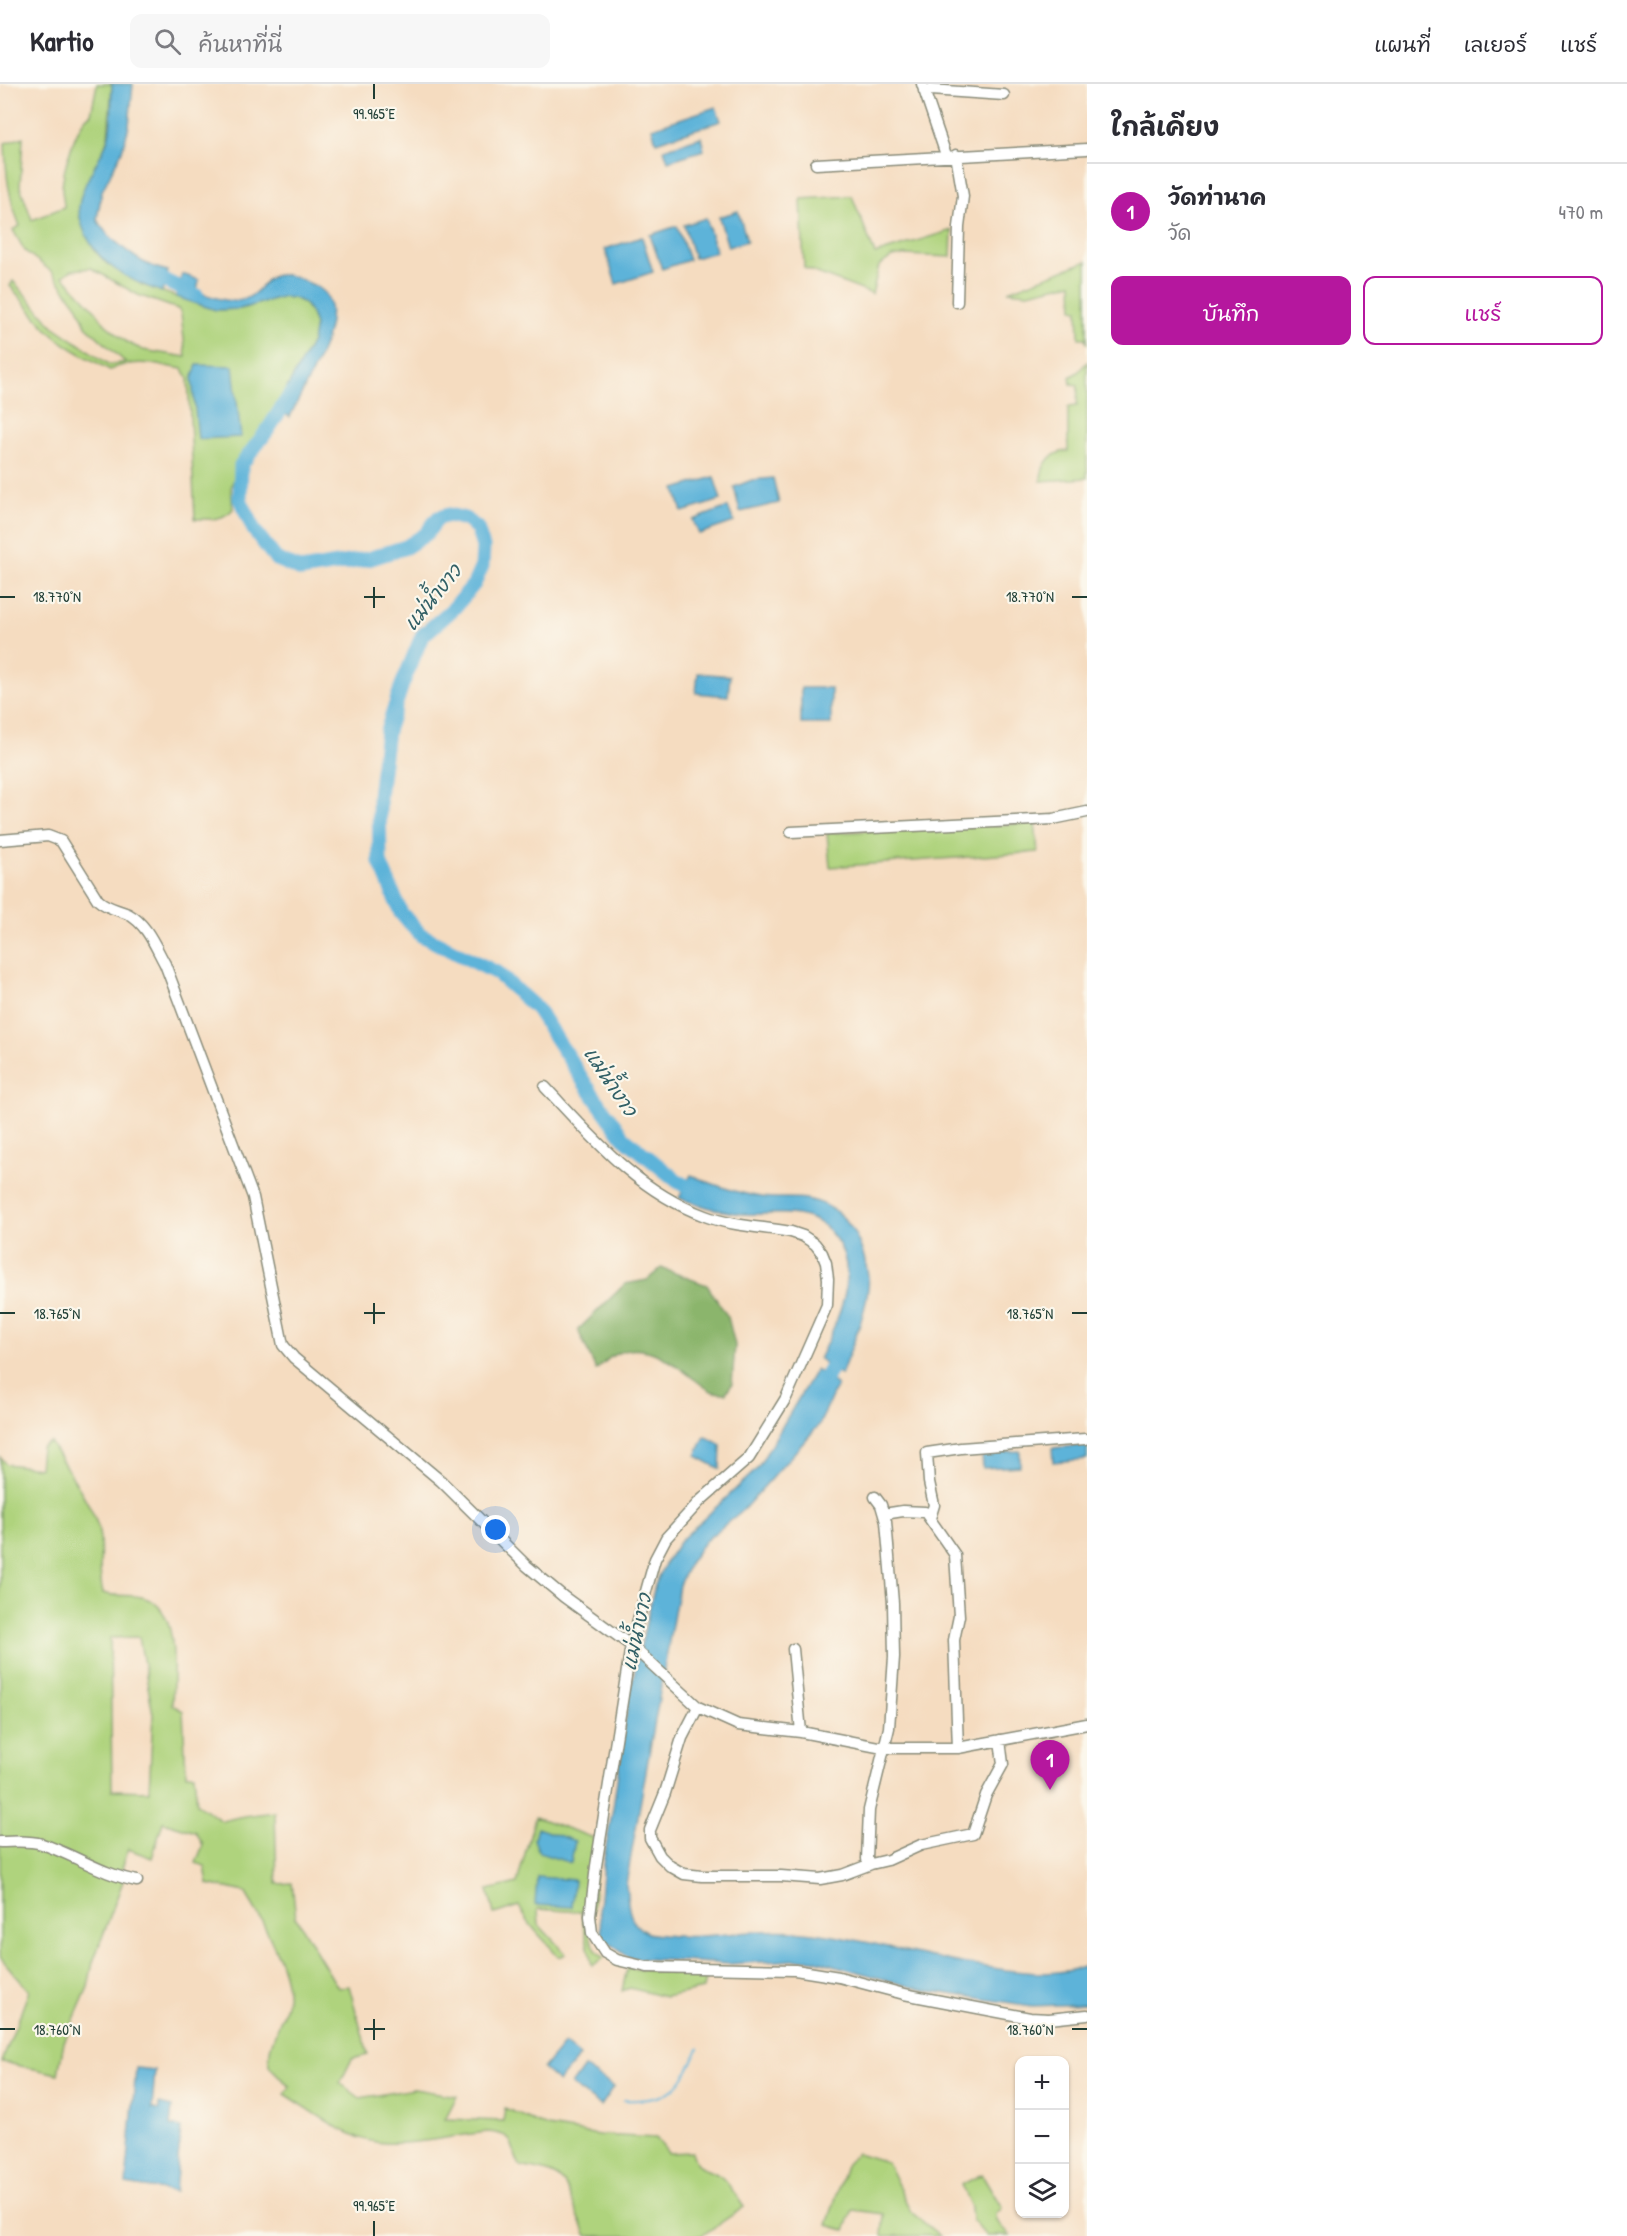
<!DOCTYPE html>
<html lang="th">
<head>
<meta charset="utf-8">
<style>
	body { margin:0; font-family:"Patrick Hand","Playpen Sans Thai",sans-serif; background:#f7f7f7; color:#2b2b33 }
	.controls { position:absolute; right:18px; bottom:18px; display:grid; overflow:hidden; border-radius:12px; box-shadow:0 2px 4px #0004 }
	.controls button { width:54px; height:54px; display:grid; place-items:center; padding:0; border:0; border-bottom:2px solid #e1e1e2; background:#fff; color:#2b2b33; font:30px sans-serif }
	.you { position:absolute; left:496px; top:1446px; width:21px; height:21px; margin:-15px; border:4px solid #fff; border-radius:50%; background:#1a73e8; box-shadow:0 0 0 9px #1a73e833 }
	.badge { display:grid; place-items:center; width:39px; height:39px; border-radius:50%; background:#b5179e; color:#fff; font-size:20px; font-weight:700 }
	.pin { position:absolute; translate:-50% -50px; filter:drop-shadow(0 2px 3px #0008) }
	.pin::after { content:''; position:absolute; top:32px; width:21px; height:18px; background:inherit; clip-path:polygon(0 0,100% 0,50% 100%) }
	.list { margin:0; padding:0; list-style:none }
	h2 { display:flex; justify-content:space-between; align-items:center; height:78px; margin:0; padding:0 24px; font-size:26px }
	h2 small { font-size:20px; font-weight:400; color:#7c7c81 }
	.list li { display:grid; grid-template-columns:39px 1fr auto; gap:18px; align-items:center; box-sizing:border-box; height:96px; padding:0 24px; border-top:2px solid #e1e1e2 }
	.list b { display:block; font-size:22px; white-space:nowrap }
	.list p { margin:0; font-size:20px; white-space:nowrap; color:#7c7c81 }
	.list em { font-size:20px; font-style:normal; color:#7c7c81 }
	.actions { display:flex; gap:12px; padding:18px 24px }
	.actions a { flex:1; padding:14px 0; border:2px solid #b5179e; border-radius:12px; text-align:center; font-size:21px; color:#b5179e }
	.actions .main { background:#b5179e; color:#fff }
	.icon { flex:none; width:33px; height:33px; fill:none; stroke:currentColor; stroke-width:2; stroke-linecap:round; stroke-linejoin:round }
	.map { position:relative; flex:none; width:1087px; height:2152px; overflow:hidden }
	header { display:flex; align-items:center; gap:36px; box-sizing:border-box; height:84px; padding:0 30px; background:#fff; border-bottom:2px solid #e1e1e2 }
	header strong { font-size:28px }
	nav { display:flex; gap:33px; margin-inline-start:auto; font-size:21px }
	.search { width:420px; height:54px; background:#f7f7f7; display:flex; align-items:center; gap:15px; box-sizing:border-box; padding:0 21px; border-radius:12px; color:#7c7c81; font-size:22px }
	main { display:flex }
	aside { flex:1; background:#fff }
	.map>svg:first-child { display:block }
	.green { fill:#afd37d; stroke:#678858; stroke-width:1.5; fill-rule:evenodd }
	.forest { fill:#8bb56c; stroke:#557950; stroke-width:1.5 }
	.water { fill:#5db3d9; stroke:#3e7886; stroke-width:1.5 }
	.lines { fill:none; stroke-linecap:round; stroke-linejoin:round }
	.stream { stroke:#5db3d9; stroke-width:2 }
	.river { stroke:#5db3d9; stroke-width:15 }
	.minor-casing { stroke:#8a8c7a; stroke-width:13 }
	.minor { stroke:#fff; stroke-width:10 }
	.ticks { fill:none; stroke:#1f3d34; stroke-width:2 }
	.labels { text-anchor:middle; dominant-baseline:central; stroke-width:4.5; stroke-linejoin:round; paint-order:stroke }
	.water-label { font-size:20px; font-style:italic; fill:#326066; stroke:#fbf7ec }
	.ticks-label { font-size:15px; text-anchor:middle; fill:#1f3d34; stroke:#fbf7ec; stroke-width:4.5; stroke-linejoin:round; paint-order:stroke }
</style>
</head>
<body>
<header>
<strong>Kartio</strong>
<div class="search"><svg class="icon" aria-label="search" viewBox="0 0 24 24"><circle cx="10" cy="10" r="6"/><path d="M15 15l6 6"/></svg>ค้นหาที่นี่</div>
<nav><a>แผนที่</a><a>เลเยอร์</a><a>แชร์</a></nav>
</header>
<main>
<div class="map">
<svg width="1087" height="2152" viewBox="0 0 1087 2152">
	<rect width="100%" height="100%" fill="#fbf7ec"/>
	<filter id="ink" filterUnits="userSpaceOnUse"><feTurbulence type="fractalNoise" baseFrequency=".0167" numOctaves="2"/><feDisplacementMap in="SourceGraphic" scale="12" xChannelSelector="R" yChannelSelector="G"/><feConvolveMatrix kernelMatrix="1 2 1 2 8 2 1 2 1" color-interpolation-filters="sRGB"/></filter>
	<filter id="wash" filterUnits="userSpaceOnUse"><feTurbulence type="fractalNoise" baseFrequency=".008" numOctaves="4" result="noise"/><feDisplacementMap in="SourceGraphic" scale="24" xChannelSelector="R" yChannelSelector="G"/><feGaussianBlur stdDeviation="1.35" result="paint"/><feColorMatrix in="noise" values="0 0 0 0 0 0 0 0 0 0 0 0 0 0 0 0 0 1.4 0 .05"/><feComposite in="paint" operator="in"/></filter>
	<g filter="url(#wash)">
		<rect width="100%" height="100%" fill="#f5dcc0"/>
		<!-- green -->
		<path class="green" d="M97,0H112L108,53L80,134L95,167L107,180L142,201L216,226L240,225L281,213L294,214L304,219L311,229L315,241L312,258L276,324L239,378L231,404L233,425C222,437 211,435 195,435L188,294L183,285C159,281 132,274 110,286C89,274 67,264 50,248C35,234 24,217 10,202L13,197L53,242L110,281L125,278L86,242L78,223L52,188L25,167L13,146L20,142C8,112 6,91 5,59L23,53L20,102L32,136L64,123C64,117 62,110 62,104C63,87 76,38 91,30ZM91,184L138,211L178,225L181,229L186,273L143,266L128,259L105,240L96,227L63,192L72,186Z
			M852,112L875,170L952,146L951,173L904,171L892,173L879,182L872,210L804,184L801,115Z
			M1087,177V260L1085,254H1079L1078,226L1073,225L1072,199L1028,209L1008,207Z
			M1087,278V394L1041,397C1041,380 1051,368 1068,367V323L1077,322L1078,301L1071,300L1070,293L1078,288Z
			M1035,739L1038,768L830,783L827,749Z
			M50,1358C63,1379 96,1426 99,1448C103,1468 97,1489 103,1509C116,1514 132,1509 145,1514C181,1525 173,1591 172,1621L183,1627L186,1690H194L197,1720L222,1737L244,1732L275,1728L277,1800L292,1799L296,1834L338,1904L349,1902L368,1971L352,1975L340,1999L360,2014L414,2005L457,2012L445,2035L503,2037L505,2024L547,2043L600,2051L656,2054L668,2069L692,2068C699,2091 704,2081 720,2092C729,2098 737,2114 744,2123L701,2152H587L564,2099C554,2086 536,2086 520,2082C509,2063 518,2050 488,2048C453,2051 410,2063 376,2058C346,2054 311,2026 285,2010L290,2003L269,1982C269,1974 269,1966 272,1959C276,1944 285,1930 287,1915C290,1886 260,1832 245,1808L208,1800L205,1782L196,1779L203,1761L196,1748L163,1738L152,1774L128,1765L121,1788L126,1789L93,1878L88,1903L64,1958L58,1990L2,1978L29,1907L0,1873V1373L6,1380L39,1384L41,1363ZM139,1553L153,1630L149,1707L112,1706L110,1554Z
			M535,1733L597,1755L591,1855L596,1866L604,1874L592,1882L581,1828L538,1825L539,1841L566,1870L559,1873C545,1856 528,1842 519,1822L494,1830L488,1806L517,1799Z
			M627,1884L673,1889H706L703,1905L665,1913L630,1904L622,1907Z
			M857,2069L887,2078L911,2128L940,2152H882L884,2130L853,2126L845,2146L827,2141L847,2079Z
			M982,2090L1002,2124L996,2130L997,2137L1010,2152H986L972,2136L971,2123L961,2101Z"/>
		<!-- forest -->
		<path class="forest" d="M661,1184L707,1201L728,1233L735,1261L732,1300L726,1309C709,1309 708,1305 694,1295C672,1277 643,1255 614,1271C608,1274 602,1281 596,1286L578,1246L625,1200L647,1196Z"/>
		<!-- water -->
		<path class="water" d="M112,0H133L129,42L122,67L102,107L97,135C102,149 132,172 145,179C152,183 160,185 168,187L162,208C127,196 97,180 83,144C81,137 78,130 79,122C82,98 100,77 108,55C113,37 111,18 112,0Z
			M716,23L721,37L656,58L652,44Z
			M701,53L704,66L668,77L664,65Z
			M738,127L747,157L728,163L719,133Z
			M706,134L716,168L694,174L684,141Z
			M677,142L689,176L662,185L650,151Z
			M642,153L653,188L616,200L605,165Z
			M182,190L199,196L197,208C218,214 239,225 257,207C263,201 266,195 274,192C286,188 299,194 309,199C314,201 321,205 325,209C346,238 302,305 290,333L276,324L312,258L315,241L311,229L304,219L294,214L281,213L240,225L216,226L176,213Z
			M197,281L233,282L241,353L198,355L192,295Z
			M714,393L721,416L682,428L675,405Z
			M773,394L779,419L740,428L734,403L752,396Z
			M728,423L734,438L699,450L693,436Z
			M698,589L730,592L728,612L696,609Z
			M801,604H831V640H801Z
			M691,1091C714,1101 736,1109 761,1113C776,1115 792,1113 806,1115C839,1121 855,1142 864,1173C866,1182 870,1194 868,1204C865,1234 851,1263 841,1291L819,1275C836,1241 862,1189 835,1154C828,1144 819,1136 806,1133C785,1127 763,1131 742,1130C720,1128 700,1121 679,1114Z
			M816,1285L837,1301L819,1341L744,1425L704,1458L690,1478L679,1501L626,1800C628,1818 627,1838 645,1848C650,1851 658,1850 663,1851C710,1857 757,1842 804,1848C863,1854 921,1873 979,1882C1016,1888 1051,1894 1087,1882V1920L1032,1922L923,1906L812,1875L728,1880L630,1874L602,1854L599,1824L603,1780L613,1724L629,1612L655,1501L667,1476L680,1457L757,1385Z
			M705,1352L721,1361L720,1385L696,1372Z
			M1087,1361V1375L1053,1378L1052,1364Z
			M1020,1367V1382L983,1384L982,1369Z
			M537,1744L575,1757L571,1779L539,1769L534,1755Z
			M537,1793L574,1796L572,1823L535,1821Z
			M564,1959L580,1972L558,1998L543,1985Z
			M584,1983L614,2003L601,2022L571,2001Z
			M136,1984L155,1986L152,2025L159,2026V2020L172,2023L170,2042L181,2044L175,2108L126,2100Z"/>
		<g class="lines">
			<!-- stream -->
			<path class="stream" d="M624,2016C668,2018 683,2005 698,1964"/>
			<!-- river -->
			<path class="river" d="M148,189L197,212
				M290,311L267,347L241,381L240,415L254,446L276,475L301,486L368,475L406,463L426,450L438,434L449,431L465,435L477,444L483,463L482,482L474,500L454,524L422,552L402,601L387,647L379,712L380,778L401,829L421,851L497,889L537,925L586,1001L623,1053L676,1096L702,1112
				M817,1311L839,1268"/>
		</g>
	</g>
	<g filter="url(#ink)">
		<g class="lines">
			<!-- minor casing -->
			<g class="minor-casing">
				<path id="minor" d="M922,0L946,71
					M924,7L930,6L1004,11
					M956,71L963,112L959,143L957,218
					M816,80L1087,65
					M791,748L1053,735L1087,728
					M0,756L48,752L61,757L98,816C108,825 117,825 128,830C147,840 155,862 165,880L253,1113L283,1261L294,1274L441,1397L527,1482L564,1513L633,1563L698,1623L738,1641L801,1648L883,1664H958L1087,1640
					M545,1003C593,1054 637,1107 705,1132C731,1142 763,1143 791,1148L803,1152L815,1160L822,1169L826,1179L828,1195L827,1221L786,1314L749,1374L700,1417L666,1454L655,1475L631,1561L596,1782L590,1832L592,1849L605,1869L617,1876L647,1883L795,1886L839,1893L904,1910L1030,1934L1049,1935L1087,1931
					M884,1430L903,1427L925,1428L955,1471L959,1532L954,1556L958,1664
					M930,1434L934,1421L929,1398L927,1369L961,1364L1085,1355
					M793,1565L801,1648
					M698,1623L682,1654L665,1709L650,1746V1754L660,1772L670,1782L684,1790L702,1792H781L820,1795L842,1791L871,1780L888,1776L921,1761L973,1750L986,1711L1003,1680L1000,1656
					M0,1758C14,1758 28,1756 42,1760C75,1771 103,1791 137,1797
					M871,1780L867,1775L869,1726L889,1644L894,1573L893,1519L886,1438L881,1421L875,1413"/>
			</g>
			<!-- minor -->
			<use href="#minor" class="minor"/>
		</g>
	</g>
	<!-- ticks -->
	<path class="ticks" d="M374,0V15M374,503V524M0,513H15M364,513H385M1072,513H1087M374,1219V1240M0,1229H15M364,1229H385M1072,1229H1087M374,1935V1956M0,1945H15M364,1945H385M1072,1945H1087M374,2137V2152"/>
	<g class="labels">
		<!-- water labels -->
		<g class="water-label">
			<text transform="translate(432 513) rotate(-51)">แม่น้ำงาว</text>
			<text transform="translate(611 997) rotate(56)">แม่น้ำงาว</text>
			<text transform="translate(636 1548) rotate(-78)">แม่น้ำงาว</text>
		</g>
	</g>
	<g class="ticks-label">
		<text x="374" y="35">99.965°E</text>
		<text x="57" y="518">18.770°N</text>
		<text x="1030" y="518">18.770°N</text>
		<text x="57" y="1235">18.765°N</text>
		<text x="1030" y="1235">18.765°N</text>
		<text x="57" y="1951">18.760°N</text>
		<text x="1030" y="1951">18.760°N</text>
		<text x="374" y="2127">99.965°E</text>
	</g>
</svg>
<div class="controls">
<button>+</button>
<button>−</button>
<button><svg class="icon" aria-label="layers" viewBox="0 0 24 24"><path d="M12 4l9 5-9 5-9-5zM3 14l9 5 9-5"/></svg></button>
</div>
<div class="you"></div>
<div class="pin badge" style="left:1050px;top:1706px">1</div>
</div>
<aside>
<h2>ใกล้เคียง<small></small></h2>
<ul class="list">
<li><span class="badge">1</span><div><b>วัดท่านาค</b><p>วัด</p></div><em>470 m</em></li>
</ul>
<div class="actions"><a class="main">บันทึก</a><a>แชร์</a></div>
</aside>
</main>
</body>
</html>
